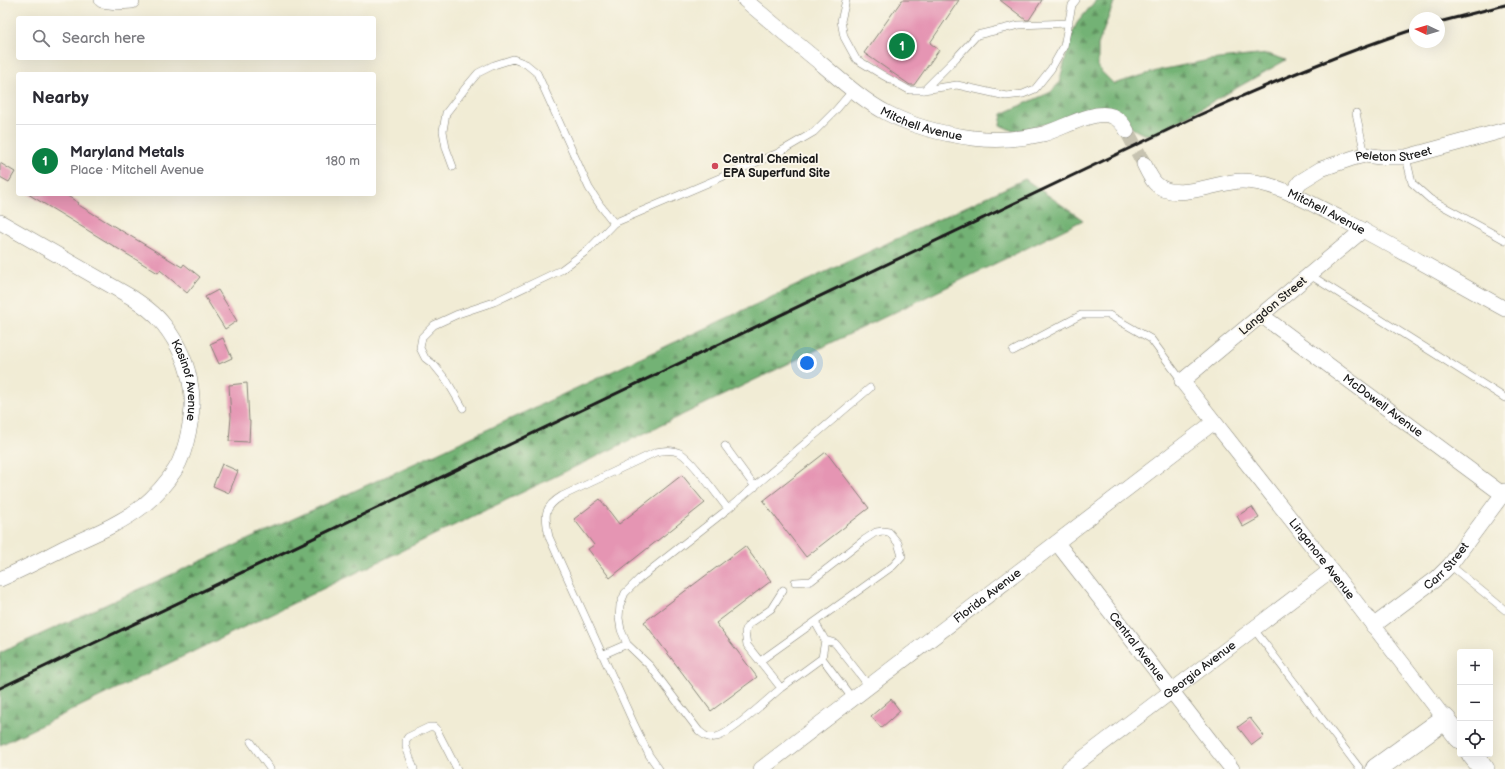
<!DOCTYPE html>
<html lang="en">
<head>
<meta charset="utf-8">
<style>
	body { margin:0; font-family:"Balsamiq Sans",sans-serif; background:#f2f2f3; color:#2b2b33 }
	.controls { position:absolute; right:12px; bottom:12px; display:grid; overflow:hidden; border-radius:4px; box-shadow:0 4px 16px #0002 }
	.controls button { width:36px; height:36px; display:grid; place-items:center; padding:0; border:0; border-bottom:1px solid #e1e1e2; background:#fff; color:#2b2b33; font:20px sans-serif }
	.compass { position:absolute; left:1409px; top:12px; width:36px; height:36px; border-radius:50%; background:#fff; box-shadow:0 4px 16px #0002; rotate:274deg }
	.you { position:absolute; left:807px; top:363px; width:14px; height:14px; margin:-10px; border:3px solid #fff; border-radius:50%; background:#1a73e8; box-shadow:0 0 0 6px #1a73e833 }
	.badge { display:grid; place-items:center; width:26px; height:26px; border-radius:50%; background:#0b8043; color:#fff; font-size:13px; font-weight:700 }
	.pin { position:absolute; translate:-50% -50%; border:2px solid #fff; box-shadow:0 1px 4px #0006 }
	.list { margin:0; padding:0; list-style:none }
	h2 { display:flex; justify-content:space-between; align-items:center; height:52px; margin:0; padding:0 16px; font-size:17px }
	h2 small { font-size:13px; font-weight:400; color:#7c7c81 }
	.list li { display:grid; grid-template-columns:26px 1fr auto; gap:12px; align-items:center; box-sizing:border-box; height:72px; padding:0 16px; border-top:1px solid #e1e1e2 }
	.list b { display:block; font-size:15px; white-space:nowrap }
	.list p { margin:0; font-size:13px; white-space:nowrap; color:#7c7c81 }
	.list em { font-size:13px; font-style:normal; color:#7c7c81 }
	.icon { flex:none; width:22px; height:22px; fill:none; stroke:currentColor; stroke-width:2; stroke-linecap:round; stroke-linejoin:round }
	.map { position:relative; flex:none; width:1505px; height:769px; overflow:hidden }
	.search { position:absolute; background:#fff; box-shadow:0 4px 16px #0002; left:16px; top:16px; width:360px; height:44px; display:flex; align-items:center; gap:10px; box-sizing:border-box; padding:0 14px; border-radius:4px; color:#7c7c81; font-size:15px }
	.panel { position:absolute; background:#fff; box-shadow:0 4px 16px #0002; left:16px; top:72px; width:360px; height:124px; border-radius:4px }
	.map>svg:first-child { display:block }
	.forest { fill:url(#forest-firs); stroke:#486748 }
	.building { fill:#e595b3 }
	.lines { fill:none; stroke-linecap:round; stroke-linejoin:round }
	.street-tunnel { stroke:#c6c2b0; stroke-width:15; stroke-dasharray:15 8; stroke-linecap:butt }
	.lane-casing { stroke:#868478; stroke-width:8 }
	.street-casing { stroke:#868478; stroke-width:16 }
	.secondary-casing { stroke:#868478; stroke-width:22 }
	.lane { stroke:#fff; stroke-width:7 }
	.street { stroke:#fff; stroke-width:15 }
	.secondary { stroke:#fff; stroke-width:21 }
	.rail { stroke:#1c1c1c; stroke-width:3 }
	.poi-dot { fill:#d1495b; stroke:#fbf7ec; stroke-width:1.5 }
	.labels { text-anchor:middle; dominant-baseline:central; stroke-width:4; stroke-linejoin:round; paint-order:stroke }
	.street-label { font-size:12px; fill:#1c1c1c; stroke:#fbf7ec }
	.poi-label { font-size:12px; font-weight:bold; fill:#1c1c1c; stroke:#fbf7ec; text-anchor:start }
</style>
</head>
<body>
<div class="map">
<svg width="1505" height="769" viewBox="0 0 1505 769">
	<defs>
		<pattern id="forest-firs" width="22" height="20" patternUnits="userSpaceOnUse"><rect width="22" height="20" fill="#73b274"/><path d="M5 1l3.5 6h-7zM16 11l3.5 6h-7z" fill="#5e905e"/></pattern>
	</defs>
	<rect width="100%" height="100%" fill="#fbf7ec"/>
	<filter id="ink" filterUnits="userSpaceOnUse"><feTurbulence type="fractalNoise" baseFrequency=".025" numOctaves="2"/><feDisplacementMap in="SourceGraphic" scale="8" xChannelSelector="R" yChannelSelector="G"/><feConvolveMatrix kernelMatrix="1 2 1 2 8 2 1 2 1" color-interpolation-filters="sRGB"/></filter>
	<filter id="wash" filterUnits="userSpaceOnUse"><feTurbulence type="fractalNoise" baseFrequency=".012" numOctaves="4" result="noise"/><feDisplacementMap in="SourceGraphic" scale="16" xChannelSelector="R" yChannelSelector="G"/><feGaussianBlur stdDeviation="0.9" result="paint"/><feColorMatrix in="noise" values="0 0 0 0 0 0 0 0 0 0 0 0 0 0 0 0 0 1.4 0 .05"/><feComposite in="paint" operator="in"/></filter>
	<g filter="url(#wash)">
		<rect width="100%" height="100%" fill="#f1ecd5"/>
		<!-- forest -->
		<path class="forest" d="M1096,0H1115L1098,45V68L1114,84L1160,70L1209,60L1268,54L1286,60L1154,135L1143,134L1103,113L1045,124L1022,130H1011L1000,125L1002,114L1051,92L1059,83L1072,34L1077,23Z
			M1025,179L1083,220L1015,254L0,745V653L435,454Z"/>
		<g id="blocks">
			<!-- building -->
			<path class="building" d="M902,0H959L930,43L939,50L914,85H910L864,53Z
				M1000,0H1042L1029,20H1026Z
				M0,163L15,172L9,182L0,177Z
				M28,194H64L79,203L77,204L182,267L184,264L200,277L187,293L160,270L158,273Z
				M218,290L237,321L225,329L205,297Z
				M223,338L232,358L219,364L210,344Z
				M247,383L249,421H250L249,442L229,441L231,417L229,385Z
				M826,452L869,508L806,557L763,501Z
				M222,464L238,471L229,493L213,486Z
				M682,475L705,503L610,578L588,549L594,545L574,519L600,499L619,524Z
				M1252,507L1259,518L1243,527L1237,516Z
				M745,546L771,581L716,623L757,677L711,711L644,622Z
				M891,699L900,711L881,728L871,716Z
				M1250,718L1264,736L1252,745L1238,727Z"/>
		</g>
	</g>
	<g filter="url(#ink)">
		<use href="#blocks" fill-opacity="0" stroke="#868478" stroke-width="1"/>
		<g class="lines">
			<!-- street-tunnel -->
			<path class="street-tunnel" d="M1127,131L1144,164"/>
			<!-- lane casing -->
			<g class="lane-casing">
				<path id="lane" d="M846,0L841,21L844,37L856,59L884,76L909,90H923L957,85L1006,96L1023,94L1035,89L1051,69L1064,46L1072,5L1076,0
					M924,90L956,58L977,35L1019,25L1069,23
					M1356,113L1365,155
					M1406,157L1412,183L1430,199L1505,240
					M453,167L446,148L443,131L446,113L467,86L478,73L494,65L513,59L526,64L537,73L589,188L600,205L614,223L778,153L814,132L836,110L853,90
					M1310,275L1505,398
					M1013,351L1081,315H1109L1151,339L1182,381
					M463,408L447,381L434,365L425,358L420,348L422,337L434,325L458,314L494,302L561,270L589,249L614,223
					M725,446L755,487
					M1450,565L1505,610
					M783,590L771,609L748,625L745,632L747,645L781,688L822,658
					M815,622L825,640L822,658L852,698
					M1253,628L1360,769
					M825,640L835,643L869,686
					M602,655L627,644
					M760,661L893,566L902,556L898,543L889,532L883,531L876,532L864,540L811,581L795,582
					M781,688C769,698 730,735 716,737C709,739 705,736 699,731L650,666L627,644L621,630L619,618L620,605L625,593L639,579L728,509L870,388
					M251,742L270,769
					M414,769L406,747V740L408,737L429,727H434L437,730L457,769
					M659,769L649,755L633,722L549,537C545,516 542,508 562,496L656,452C664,450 672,449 680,453C692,459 718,497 728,509"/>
			</g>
			<!-- street casing -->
			<g class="street-casing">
				<g id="street">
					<path d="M102,0L117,2L132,1"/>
					<path id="s1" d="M745,0C771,22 797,44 824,66C844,83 864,101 887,113C914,127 943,134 973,138C995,141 1021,139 1043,134C1062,129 1093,109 1112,116C1119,119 1124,125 1127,131"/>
					<path id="s2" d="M1144,164C1147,170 1150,177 1155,183C1175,204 1217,181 1242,181C1275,181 1309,203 1338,217C1394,246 1449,278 1505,309"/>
					<path id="s3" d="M1292,194L1300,182L1321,169L1353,158L1365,155L1380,157H1406L1505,130"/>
					<path id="s4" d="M0,222L131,297C143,305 155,313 164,325C178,343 188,365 191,388C195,409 187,451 175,470C167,482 155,496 143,506C120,524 92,535 66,547C44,558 22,570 0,579"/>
					<path id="s5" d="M1363,230L1182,381L1331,570L1445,719"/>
					<path id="s6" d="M1261,315L1505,496"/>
					<path id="s7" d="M1057,543L1232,769"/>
					<path id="s8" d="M1373,626L1437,578L1450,565L1505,491"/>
					<path id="s9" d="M761,769L1214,422"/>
					<path id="s10" d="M1069,769L1331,570"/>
				</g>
			</g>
			<!-- secondary casing -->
			<g class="secondary-casing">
				<path id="secondary" d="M1472,754L1484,769
					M1376,769L1445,719L1460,738"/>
			</g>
			<!-- lane -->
			<use href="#lane" class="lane"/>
			<!-- street -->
			<use href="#street" class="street"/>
			<!-- secondary -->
			<use href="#secondary" class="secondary"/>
			<!-- rail -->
			<path class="rail" d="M1439,22L1505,5
				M0,688L1197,116C1269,84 1341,53 1415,29"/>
		</g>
	</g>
	<!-- markers -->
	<circle class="poi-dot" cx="715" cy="166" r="4"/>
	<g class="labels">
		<!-- street labels -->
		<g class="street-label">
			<text stroke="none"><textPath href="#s1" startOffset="218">Mitchell Avenue</textPath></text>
			<text stroke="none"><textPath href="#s3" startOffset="114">Peleton Street</textPath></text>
			<text stroke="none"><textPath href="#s2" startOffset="203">Mitchell Avenue</textPath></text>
			<text transform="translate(1273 306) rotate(-40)">Langdon Street</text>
			<text stroke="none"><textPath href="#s4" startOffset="255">Kasinof Avenue</textPath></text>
			<text stroke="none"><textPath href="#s6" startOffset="152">McDowell Avenue</textPath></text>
			<text stroke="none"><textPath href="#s5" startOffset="462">Linganore Avenue</textPath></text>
			<text stroke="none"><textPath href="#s8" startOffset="95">Carr Street</textPath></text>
			<text stroke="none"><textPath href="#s9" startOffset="285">Florida Avenue</textPath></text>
			<text stroke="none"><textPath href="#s7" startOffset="131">Central Avenue</textPath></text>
			<text stroke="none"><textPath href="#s10" startOffset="164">Georgia Avenue</textPath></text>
		</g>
		<!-- poi labels -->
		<g class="poi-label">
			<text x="723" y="159">Central Chemical<tspan x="723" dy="14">EPA Superfund Site</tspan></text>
		</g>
	</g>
</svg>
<div class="controls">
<button>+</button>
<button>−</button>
<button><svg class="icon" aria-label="locate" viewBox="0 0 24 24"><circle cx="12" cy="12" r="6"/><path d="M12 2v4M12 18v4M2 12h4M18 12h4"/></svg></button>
</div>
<svg class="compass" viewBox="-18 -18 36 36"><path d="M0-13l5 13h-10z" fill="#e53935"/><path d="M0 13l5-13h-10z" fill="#7c7c81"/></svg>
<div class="you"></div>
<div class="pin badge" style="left:902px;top:46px">1</div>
<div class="search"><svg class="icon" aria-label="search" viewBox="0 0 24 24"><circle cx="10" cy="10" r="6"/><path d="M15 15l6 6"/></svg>Search here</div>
<section class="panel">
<h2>Nearby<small></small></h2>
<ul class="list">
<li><span class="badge">1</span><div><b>Maryland Metals</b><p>Place · Mitchell Avenue</p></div><em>180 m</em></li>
</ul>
</section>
</div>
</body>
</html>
